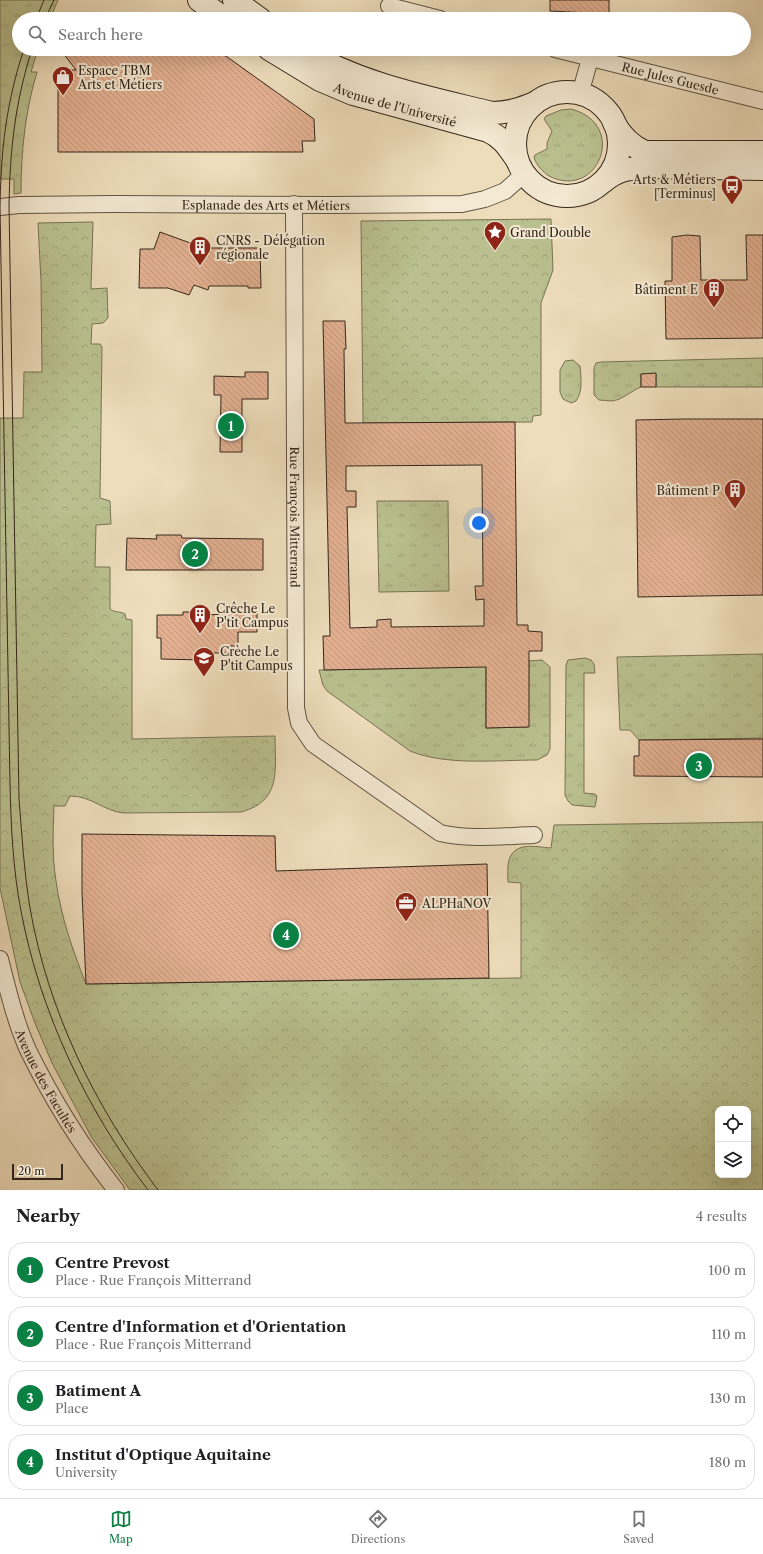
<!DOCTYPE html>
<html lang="en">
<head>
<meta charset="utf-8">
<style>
	body { margin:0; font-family:"Libre Caslon Text",serif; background:#f6f6f6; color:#202124 }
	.controls { position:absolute; right:12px; bottom:12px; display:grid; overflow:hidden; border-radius:8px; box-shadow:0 4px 16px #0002 }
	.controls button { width:36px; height:36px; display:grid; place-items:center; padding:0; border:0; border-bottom:1px solid #e0e0e0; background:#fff; color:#202124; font:20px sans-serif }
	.scale { position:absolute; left:12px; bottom:10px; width:51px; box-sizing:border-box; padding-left:4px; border:2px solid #34261b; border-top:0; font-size:11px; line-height:14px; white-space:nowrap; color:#34261b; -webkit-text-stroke:3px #f4e9d3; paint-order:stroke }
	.you { position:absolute; left:479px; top:523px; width:14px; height:14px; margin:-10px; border:3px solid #fff; border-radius:50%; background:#1a73e8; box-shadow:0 0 0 6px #1a73e833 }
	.badge { display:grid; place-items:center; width:26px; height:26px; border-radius:50%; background:#0b8043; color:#fff; font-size:13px; font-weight:700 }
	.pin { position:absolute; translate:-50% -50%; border:2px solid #fff; box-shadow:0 1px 4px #0006 }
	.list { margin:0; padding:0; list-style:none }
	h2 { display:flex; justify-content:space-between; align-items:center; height:52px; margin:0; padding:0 16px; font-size:17px }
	h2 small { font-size:13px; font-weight:400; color:#757577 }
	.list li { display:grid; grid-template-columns:26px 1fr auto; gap:12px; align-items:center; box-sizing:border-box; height:56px; margin:0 8px 8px; padding:0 8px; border:1px solid #e0e0e0; border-radius:16px }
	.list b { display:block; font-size:15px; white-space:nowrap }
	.list p { margin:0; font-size:13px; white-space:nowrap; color:#757577 }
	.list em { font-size:13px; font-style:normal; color:#757577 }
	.icon { flex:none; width:22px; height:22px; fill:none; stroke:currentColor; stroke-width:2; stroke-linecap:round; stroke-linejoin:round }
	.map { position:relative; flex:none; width:763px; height:1190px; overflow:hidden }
	.search { position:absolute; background:#fff; box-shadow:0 4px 16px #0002; left:12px; right:12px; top:12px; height:44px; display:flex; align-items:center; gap:10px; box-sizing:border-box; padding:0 14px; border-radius:22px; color:#757577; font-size:15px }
	.sheet { height:308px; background:#fff }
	nav { display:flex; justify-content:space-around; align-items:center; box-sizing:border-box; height:56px; border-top:1px solid #e0e0e0; background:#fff; font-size:11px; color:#757577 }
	nav a { display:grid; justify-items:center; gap:2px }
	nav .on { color:#0b8043 }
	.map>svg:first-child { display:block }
	.grass { fill:url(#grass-tufts); stroke:#777355 }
	.park { fill:url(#park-crowns); stroke:#777355; fill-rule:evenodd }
	.building { fill:url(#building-back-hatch); stroke:#34261b; fill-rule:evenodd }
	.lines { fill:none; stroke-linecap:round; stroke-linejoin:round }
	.street-casing { stroke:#625443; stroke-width:18 }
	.secondary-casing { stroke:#34261b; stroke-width:24 }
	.street { stroke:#f4e9d3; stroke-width:16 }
	.secondary { stroke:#f4e9d3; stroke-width:22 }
	.tram { stroke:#34261b; stroke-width:1 }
	.labels { text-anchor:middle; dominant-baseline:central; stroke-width:4; stroke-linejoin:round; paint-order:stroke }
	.poi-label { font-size:12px; fill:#34261b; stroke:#f4e9d3; text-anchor:start }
	.street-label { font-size:12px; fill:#34261b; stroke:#f4e9d3 }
</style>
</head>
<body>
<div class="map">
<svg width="763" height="1190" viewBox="0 0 763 1190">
	<defs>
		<pattern id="grass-tufts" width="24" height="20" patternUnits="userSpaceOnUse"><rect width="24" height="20" fill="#bac08f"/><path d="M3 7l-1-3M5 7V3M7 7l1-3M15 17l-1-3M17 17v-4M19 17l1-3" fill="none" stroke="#a0a57b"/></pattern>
		<pattern id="park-crowns" width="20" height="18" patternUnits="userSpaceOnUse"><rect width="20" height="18" fill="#bac08f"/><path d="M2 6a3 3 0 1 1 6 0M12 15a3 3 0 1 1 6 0" fill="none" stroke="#a0a57b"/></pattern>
		<pattern id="building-back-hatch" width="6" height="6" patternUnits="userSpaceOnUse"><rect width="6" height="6" fill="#e3b192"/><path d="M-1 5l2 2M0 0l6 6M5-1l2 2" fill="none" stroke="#c3987d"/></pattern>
	</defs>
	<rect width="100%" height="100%" fill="#edb"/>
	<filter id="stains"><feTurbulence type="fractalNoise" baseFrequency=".005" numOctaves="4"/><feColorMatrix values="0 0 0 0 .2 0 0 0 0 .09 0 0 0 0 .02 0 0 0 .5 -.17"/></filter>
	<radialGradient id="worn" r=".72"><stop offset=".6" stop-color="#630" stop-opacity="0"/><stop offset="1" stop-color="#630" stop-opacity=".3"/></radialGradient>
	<!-- grass -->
	<path class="grass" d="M0,0H58L50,19H19V49H38L31,72H37C25,112 21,152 21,193L14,194V179H0Z
		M571,109C629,124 598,201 549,176C543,172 536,165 534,157L535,155L547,149V143L552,131L544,119L546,116L561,110Z
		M763,358V387H656V374H641V387C631,391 622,400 612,401C608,401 603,400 599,400L594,395V368L596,363L601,362Z
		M573,360L580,366C581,377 583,392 576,401L571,403L563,399L560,392V370L565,361Z
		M377,501H448L449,591L379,592Z
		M763,654V738L639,740L630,730H620L617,657Z
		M585,658L591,660L594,664L595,673H584V793L595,794L597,796L595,807L572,805L568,801L565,795L566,665L568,660Z
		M542,660L550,667V749L547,755L537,760C497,760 447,766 410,751L327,691L323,685L319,670L472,667L486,664V728L528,727L529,661Z"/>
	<!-- park -->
	<path class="park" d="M551,219L553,270L541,303V415L533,416L532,422L363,423L361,221Z
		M93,222L91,289L107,288L108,318L103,323L92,324L91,344H100L102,347L100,498L110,501L111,524L96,525L95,567H110V609C115,613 120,611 125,614L126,619L132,620V739L275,736C275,770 282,801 241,812L124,813C103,811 92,796 70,796L65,806H54C53,831 52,856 56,881C61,917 73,951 86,984L521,978V883L508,882C508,876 507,867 509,860C515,841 536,847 551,848L554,825L763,822V1190H130L92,1138L52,1063L35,1023L20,982L0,888V418H23L24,372H42L41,281L38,223ZM718,1109H748V1175H718Z"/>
	<!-- building -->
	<path class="building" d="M550,0H609V14L550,11Z
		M60,49H216L314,119L315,141H302L303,152H58V70H76Z
		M160,232L204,248H260L261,288H248V286H209L208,290L194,285L189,295L168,288H139L140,249H154Z
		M687,235L700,236L701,280H747L746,235H763V338L666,339L665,281H672V237Z
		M323,321H345L346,349H344L345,423L515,422L517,625H528V631L542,632V651H529V727L486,728V667L324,670L323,636H330ZM482,465L483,586H475L476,600L484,599V626L391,627V619L377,620V627L350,628L347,507H356V491H346V466Z
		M245,372H268V399H242V452H220L221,395H214V376L245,377Z
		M656,373V387H641V374Z
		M683,419H763V595L638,597L636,420Z
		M156,535H181L182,538L263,539V570H126L127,538L157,539Z
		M183,612H203L204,615L229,614V612H257V632H238V646H229V653H203V660L161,659V638H157V615H183Z
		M763,739V777L634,776V756H639V740Z
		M82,834L275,836L276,871L487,864L489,978L86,984L82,892Z"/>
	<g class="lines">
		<!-- street casing -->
		<g class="street-casing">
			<g id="street">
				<path d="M389,6L440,19"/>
				<path id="s1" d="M555,49L763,101"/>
				<path d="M580,94L590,59"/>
				<path id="s2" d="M294,204L296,708L299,723L313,744L440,833C470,840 503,836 534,835"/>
				<path id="s3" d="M0,207L19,205L114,204L333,205L462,204L485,199L505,191L524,174"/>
				<path id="s4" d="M0,959C8,990 15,1021 28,1050C52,1099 82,1147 116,1190"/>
			</g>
		</g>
		<!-- secondary casing -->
		<g class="secondary-casing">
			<g id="secondary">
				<path d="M199,0L225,19"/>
				<path d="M234,0L260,19"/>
				<path id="s5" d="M269,49L320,80L353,94L488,131C503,138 508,147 517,160"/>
				<path d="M302,49C359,84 427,97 492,113C508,113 520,109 535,103"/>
				<circle cx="567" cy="144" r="52"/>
				<path d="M614,123C622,137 631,146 645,152H763"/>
				<path d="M603,182C617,170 626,169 645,167L763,169"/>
			</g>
		</g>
		<!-- street -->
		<use href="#street" class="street"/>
		<!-- secondary -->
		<use href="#secondary" class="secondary"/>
		<!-- tram -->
		<path class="tram" d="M36,19L44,0
			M45,19L54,0
			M24,49C6,103 1,150 0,207L10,784C11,826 13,870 21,911C40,1012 86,1109 148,1190
			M32,49C15,103 10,149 9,205L19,799C22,835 24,872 30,908C48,1011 95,1107 158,1190"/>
	</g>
	<!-- icons -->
	<defs>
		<g id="shop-pin" transform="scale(1.15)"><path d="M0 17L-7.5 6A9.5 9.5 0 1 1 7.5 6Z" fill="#8f2418" stroke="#f4e9d3"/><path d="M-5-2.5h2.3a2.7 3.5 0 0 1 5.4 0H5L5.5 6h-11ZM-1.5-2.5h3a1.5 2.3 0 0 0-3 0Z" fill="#fff"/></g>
		<g id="bus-pin" transform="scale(1.15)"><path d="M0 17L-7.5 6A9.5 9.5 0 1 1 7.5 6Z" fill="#8f2418" stroke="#f4e9d3"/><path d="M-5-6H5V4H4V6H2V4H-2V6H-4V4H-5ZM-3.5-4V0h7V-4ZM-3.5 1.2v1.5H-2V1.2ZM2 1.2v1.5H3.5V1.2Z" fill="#fff"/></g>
		<g id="sight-pin" transform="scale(1.15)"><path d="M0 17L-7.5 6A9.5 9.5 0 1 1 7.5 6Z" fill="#8f2418" stroke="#f4e9d3"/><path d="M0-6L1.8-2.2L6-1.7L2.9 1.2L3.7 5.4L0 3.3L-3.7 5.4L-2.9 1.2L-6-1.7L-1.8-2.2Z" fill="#fff"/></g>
		<g id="building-pin" transform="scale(1.15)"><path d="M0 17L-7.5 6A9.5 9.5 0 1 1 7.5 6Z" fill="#8f2418" stroke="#f4e9d3"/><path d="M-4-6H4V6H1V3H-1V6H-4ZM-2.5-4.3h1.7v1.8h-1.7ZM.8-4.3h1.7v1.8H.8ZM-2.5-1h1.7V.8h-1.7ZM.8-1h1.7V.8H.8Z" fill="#fff"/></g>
		<g id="school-pin" transform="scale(1.15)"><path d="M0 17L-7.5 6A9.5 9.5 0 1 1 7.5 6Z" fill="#8f2418" stroke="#f4e9d3"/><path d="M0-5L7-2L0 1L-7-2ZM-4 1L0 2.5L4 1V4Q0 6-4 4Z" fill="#fff"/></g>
		<g id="office-pin" transform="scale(1.15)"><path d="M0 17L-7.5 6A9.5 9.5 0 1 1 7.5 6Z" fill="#8f2418" stroke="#f4e9d3"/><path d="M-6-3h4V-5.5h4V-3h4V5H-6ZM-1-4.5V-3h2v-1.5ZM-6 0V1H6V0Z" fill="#fff"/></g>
	</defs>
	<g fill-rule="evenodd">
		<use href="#shop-pin" x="63" y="77"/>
		<use href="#bus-pin" x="732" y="186"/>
		<use href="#sight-pin" x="495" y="232"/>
		<use href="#building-pin" x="200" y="247"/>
		<use href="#building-pin" x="714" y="289"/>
		<use href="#building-pin" x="735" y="490"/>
		<use href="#building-pin" x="200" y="615"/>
		<use href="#school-pin" x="204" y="658"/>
		<use href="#office-pin" x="406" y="903"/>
	</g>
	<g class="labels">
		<!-- poi labels -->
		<g class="poi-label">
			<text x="78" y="70">Espace TBM<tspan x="78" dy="14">Arts et Métiers</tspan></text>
			<text x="716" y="179" text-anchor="end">Arts &amp; Métiers<tspan x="716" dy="14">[Terminus]</tspan></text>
			<text x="510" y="232">Grand Double</text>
			<text x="216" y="240">CNRS - Délégation<tspan x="216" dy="14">régionale</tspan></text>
			<text x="698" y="289" text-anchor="end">Bâtiment E</text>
			<text x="720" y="490" text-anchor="end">Bâtiment P</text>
			<text x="216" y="608">Crêche Le<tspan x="216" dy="14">P'tit Campus</tspan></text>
			<text x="220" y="651">Crèche Le<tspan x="220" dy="14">P'tit Campus</tspan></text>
			<text x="422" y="903">ALPHaNOV</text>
		</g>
		<!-- street labels -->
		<g class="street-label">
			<text stroke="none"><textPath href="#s1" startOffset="119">Rue Jules Guesde</textPath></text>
			<text stroke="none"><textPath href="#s5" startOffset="139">Avenue de l'Université</textPath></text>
			<text stroke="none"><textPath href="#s3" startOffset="266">Esplanade des Arts et Métiers</textPath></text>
			<text stroke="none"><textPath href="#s2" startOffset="313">Rue François Mitterrand</textPath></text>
			<text stroke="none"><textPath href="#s4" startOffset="131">Avenue des Facultés</textPath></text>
		</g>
	</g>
	<rect width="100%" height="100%" filter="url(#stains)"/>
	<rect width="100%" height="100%" fill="url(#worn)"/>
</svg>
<div class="controls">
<button><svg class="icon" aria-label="locate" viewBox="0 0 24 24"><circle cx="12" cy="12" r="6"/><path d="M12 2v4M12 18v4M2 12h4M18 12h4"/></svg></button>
<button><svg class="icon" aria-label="layers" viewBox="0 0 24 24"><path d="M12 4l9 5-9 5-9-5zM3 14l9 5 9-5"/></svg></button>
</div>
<div class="scale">20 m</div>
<div class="you"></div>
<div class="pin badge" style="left:231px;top:426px">1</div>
<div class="pin badge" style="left:195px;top:554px">2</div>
<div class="pin badge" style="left:699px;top:766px">3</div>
<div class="pin badge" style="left:286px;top:935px">4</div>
<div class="search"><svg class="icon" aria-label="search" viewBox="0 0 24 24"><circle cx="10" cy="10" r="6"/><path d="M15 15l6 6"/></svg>Search here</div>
</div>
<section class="sheet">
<h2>Nearby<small>4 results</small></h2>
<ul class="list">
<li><span class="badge">1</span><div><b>Centre Prevost</b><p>Place · Rue François Mitterrand</p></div><em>100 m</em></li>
<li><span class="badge">2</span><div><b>Centre d'Information et d'Orientation</b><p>Place · Rue François Mitterrand</p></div><em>110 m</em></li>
<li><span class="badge">3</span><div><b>Batiment A</b><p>Place</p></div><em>130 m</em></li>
<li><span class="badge">4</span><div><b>Institut d'Optique Aquitaine</b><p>University</p></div><em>180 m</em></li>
</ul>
</section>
<nav>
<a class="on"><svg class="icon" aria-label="map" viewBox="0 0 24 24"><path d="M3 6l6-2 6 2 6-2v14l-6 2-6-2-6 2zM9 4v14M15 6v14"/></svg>Map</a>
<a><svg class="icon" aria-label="directions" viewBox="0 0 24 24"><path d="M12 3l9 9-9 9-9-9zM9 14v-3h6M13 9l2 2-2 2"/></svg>Directions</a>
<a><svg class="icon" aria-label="saved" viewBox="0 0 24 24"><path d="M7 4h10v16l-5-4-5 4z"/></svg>Saved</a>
</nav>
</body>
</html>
